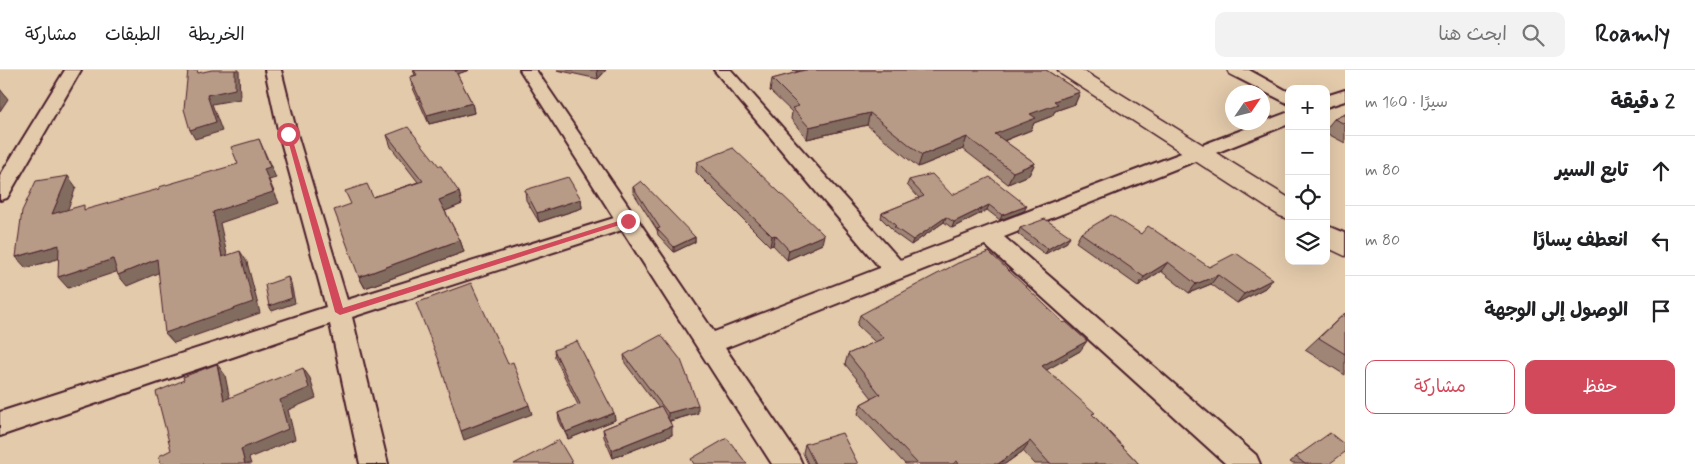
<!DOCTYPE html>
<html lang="ar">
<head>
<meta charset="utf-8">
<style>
	body { margin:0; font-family:Mynerve,"Playpen Sans Arabic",sans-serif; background:#f2f2f2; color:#202124; direction:rtl }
	.controls { position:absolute; right:15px; top:15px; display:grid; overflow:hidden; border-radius:10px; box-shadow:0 5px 20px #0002 }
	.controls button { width:45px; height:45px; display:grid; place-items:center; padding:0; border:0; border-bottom:1px solid #e0e0e0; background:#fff; color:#202124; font:25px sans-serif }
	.compass { position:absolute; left:1225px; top:15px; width:45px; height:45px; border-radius:50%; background:#fff; box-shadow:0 5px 20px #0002; rotate:55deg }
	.stop { position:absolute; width:15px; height:15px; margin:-11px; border:4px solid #d1495b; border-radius:50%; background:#fff }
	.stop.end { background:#d1495b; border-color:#fff; box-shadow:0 1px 5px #0008 }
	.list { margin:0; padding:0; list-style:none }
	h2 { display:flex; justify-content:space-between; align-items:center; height:65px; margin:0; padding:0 20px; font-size:21px }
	h2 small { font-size:16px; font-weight:400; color:#757577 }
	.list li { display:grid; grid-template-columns:32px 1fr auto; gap:15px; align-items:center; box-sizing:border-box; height:70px; padding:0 20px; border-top:1px solid #e0e0e0 }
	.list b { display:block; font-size:19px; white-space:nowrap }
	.list em { font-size:16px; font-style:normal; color:#757577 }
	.actions { display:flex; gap:10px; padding:15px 20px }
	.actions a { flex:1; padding:11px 0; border:1px solid #d1495b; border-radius:10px; text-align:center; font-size:18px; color:#d1495b }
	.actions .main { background:#d1495b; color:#fff }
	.icon { flex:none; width:28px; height:28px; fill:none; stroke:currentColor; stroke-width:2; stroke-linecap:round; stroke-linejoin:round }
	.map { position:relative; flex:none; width:1345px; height:394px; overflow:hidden; direction:ltr }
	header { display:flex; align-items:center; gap:30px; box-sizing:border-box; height:70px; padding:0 25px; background:#fff; border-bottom:1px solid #e0e0e0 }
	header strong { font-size:24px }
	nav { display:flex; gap:28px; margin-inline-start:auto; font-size:18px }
	.search { width:350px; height:45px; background:#f2f2f2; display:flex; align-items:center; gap:12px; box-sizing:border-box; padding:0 18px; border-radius:10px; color:#757577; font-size:19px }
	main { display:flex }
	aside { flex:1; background:#fff }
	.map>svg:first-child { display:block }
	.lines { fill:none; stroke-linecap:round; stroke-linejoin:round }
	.street-casing { stroke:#4a1f2b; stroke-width:4 }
	.secondary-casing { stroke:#4a1f2b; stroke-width:3 }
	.street { fill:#e3caab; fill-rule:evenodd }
	.secondary { fill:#e3caab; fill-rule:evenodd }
	.wall { fill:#9e8574; stroke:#4a1f2b }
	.shaded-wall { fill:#816c5e; stroke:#4a1f2b }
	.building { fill:#b89b87; stroke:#4a1f2b }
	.route { fill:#d1495b }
</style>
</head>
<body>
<header>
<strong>Roamly</strong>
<div class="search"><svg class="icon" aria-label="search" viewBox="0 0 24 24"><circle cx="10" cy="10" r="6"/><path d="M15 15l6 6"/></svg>ابحث هنا</div>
<nav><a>الخريطة</a><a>الطبقات</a><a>مشاركة</a></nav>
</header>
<main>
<aside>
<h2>2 دقيقة<small>سيرًا · 160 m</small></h2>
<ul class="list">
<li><svg class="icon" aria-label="ahead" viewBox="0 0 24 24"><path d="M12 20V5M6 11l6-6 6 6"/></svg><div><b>تابع السير</b></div><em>80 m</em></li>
<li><svg class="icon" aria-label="left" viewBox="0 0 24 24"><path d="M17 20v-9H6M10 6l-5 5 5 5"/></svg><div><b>انعطف يسارًا</b></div><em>80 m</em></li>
<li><svg class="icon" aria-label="arrive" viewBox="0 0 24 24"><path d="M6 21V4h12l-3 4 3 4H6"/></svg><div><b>الوصول إلى الوجهة</b></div></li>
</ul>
<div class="actions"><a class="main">حفظ</a><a>مشاركة</a></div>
</aside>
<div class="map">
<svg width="1345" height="394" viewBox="0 0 1345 394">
	<rect width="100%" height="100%" fill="#e3caab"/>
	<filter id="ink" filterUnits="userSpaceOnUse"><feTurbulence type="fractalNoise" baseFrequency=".02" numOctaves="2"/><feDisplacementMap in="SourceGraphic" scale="10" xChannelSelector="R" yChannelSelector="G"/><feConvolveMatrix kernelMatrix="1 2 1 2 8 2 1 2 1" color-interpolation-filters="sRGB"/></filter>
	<g filter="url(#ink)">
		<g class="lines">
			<!-- street casing -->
			<g class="street-casing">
				<path id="street" d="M65,0H81L7,128L0,130V106Z
					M265,0H281L297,64L347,230L614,148L520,0H536L714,262L880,198L714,0H731L900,190L1289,42V54L1004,167L1256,385L1260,394H1226L985,175L725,278L798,385L802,394H772L622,160L352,247L388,394H360L330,254L0,366V342L326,237L279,64Z
					M1228,0H1249L1289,22V34L1230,4Z
					M1345,20V31L1326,37V26Z"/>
			</g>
			<!-- secondary casing -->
			<g class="secondary-casing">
				<path id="secondary" d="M1058,0H1082L1289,128V149L1280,146L1061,4Z
					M1326,155L1345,163V186L1326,177Z"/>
			</g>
			<!-- street -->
			<use href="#street" class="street"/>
			<!-- secondary -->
			<use href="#secondary" class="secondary"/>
		</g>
		<!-- wall -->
		<path class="wall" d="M413,0H469L457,4L472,33L474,43L429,54L412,16L410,7L415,5Z
			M557,0H606L598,9Z
			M792,0H1046L1080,22L1075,34L1055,41L1052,46L1034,53L1031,60L1004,71L1035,93L1029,105L1008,114L963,79L918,97L867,55L807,69L791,49L792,42L770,21L772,9L799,2Z
			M1345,44V73L1326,63V59L1334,49Z
			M387,65L459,122L462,134L445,141L460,170L464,182L365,218L359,207L373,127L418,112L391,77Z
			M697,92L822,174L787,190L773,175L770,176L696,102Z
			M909,110L952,125L1024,141L1000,150L987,140L952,158L944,152L911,175L893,162V160L881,148L882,143L919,128L907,115Z
			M633,117L695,167V172L674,182L658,165L657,160L633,122Z
			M525,120L581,129L582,138L539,152L526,130Z
			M1020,158L1067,172L1045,184L1018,164Z
			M1081,163L1141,164L1209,197L1273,209L1265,218L1237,233L1211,214L1189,223L1161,201L1138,216L1076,172Z
			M1345,243V305L1305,280Z
			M860,245L1080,281L1046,300L1093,345L1139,394H1035L1023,381L1005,394H905L858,344L861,334L872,328L845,294L848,284L875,272L857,255Z
			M554,280L614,343L615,350L568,369L559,350L558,343L578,335L555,287Z
			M624,285L698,343L670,351L672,365L613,388L604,367L603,359L658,337L625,293Z
			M805,374L858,394H808L803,383Z
			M1296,387L1329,394H1293L1290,392Z"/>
		<!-- shaded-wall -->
		<path class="shaded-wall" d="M235,0H239L240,29L212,34L222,61L195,69L190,60L207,25Z
			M453,0H469L455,5Z
			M597,0H606L598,9Z
			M0,19L8,29L0,41Z
			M1080,22L1075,34L1055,41L1052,46L1034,53L1031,60L990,76L995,64L1054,31Z
			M472,33L474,43L429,54L427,45Z
			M870,43L867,55L807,69L809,57Z
			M967,67L963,79L918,97L922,85Z
			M259,69L276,108L269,110L279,133L220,153L230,198L222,187L213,142Z
			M1035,93L1029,105L1008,114L1013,102Z
			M68,106L76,117L62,155L52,144Z
			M459,122L462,134L443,142L439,130Z
			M581,129L582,138L539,152L537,143Z
			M989,135L987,140L952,158L954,152Z
			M1027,136L1024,141L1000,150L1002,145Z
			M946,147L944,152L911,175L913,170Z
			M775,165L773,175L770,176L772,166Z
			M824,165L822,174L787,190L789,180Z
			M1070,166L1067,172L1045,184L1048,179Z
			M695,167V172L674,182V177Z
			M460,170L464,182L365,218L359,207Z
			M59,175L68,186L26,198L16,187Z
			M240,181L247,192L260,243L174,273L165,263Z
			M113,189L122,200L68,218L58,207Z
			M157,189L165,200L127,216L118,205Z
			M1168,192L1161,201L1138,216L1144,207Z
			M1218,205L1211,214L1189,223L1196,214Z
			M288,207L291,213L295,233L272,241L269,236Z
			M1273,209L1265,218L1237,233L1244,224Z
			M1087,271L1080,281L1036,306L1042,296Z
			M217,294L225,305L232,340L224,330Z
			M303,298L310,308L316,328L288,340L295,369L249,388L251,394H245L241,379L280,330Z
			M529,335L532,344L464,370L461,361Z
			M698,335V343L668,351V343Z
			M614,343L615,350L568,369L566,362Z
			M672,356V365L613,388L612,380Z
			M1030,371L1023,381L1005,394H998Z"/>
		<!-- building -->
		<path class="building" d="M188,0H197L198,3L212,0H235V19L207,25L216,52L190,60L184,39Z
			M414,0H455L472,33L427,45L410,7L417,5Z
			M805,0H1046L1080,22L1054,31L1058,34L1030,44L1036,48L995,64L1035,93L1013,102L967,67L922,85L870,43L809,57L792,38L799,36L772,9Z
			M1345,44V54L1334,49Z
			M408,57L439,96H441L459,122L439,130L460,170L359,207L334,140L351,134L345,121L367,114L373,127L423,111L387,65Z
			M259,69L270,97L264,99L273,122L213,142L222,187L240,181L253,232L165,263L157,189L118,205L113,189L58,207L59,175L16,187L22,141L36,111L68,106L52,144L84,135V140L159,119V117L238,94L231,77Z
			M733,78L824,165L789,180L775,165L772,166L697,92Z
			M932,104L952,125L990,107L1027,136L1002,145L989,135L954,152L946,147L913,170L894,157L896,156L882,143L924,126L909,110Z
			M568,107L581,129L537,143L525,120Z
			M641,111L695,167L674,177L657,159L660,158L633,117Z
			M1111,145L1141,164L1148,156L1209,197L1236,183L1273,209L1244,224L1218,205L1196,214L1168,192L1144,207L1081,163Z
			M1045,149L1070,166L1048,179L1020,158Z
			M989,182L1064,253L1066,252L1087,271L1042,296L1095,343L1092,344L1139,394H1050L1030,371L998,394H959L957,391L953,394H918L861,334L880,324L848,284L884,268L860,245L958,193Z
			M288,207L292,228L269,236L265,215Z
			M471,213L508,294L513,292L529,335L461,361L438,288L416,233Z
			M1345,243V284L1319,268Z
			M661,265L681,290L698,335L668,343L624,285Z
			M577,271L614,343L566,362L558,343L580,334L554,280Z
			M217,294L224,330L303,298L309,318L280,330L288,359L241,379L245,394H161L159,386L171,380L156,322L184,310L183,307Z
			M661,336L672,356L612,380L603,359Z
			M842,363L858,394H815L805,374Z
			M1330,363L1345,375V382L1329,394H1305L1296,387Z
			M727,368L747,394H694L691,389Z
			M559,370L573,394H514Z"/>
	</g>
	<!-- route -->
	<path class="route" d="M286,63L291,64L343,238L625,149L632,151L340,245L335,242Z"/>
</svg>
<div class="controls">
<button>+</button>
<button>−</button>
<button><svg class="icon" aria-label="locate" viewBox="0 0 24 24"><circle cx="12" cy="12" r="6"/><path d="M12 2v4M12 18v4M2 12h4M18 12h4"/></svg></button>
<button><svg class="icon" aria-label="layers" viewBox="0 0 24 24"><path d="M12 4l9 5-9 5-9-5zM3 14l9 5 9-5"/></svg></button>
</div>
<svg class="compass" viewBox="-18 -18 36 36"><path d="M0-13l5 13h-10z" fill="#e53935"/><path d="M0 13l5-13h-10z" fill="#757577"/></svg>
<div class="stop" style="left:288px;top:64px"></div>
<div class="stop end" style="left:628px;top:151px"></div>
</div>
</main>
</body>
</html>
